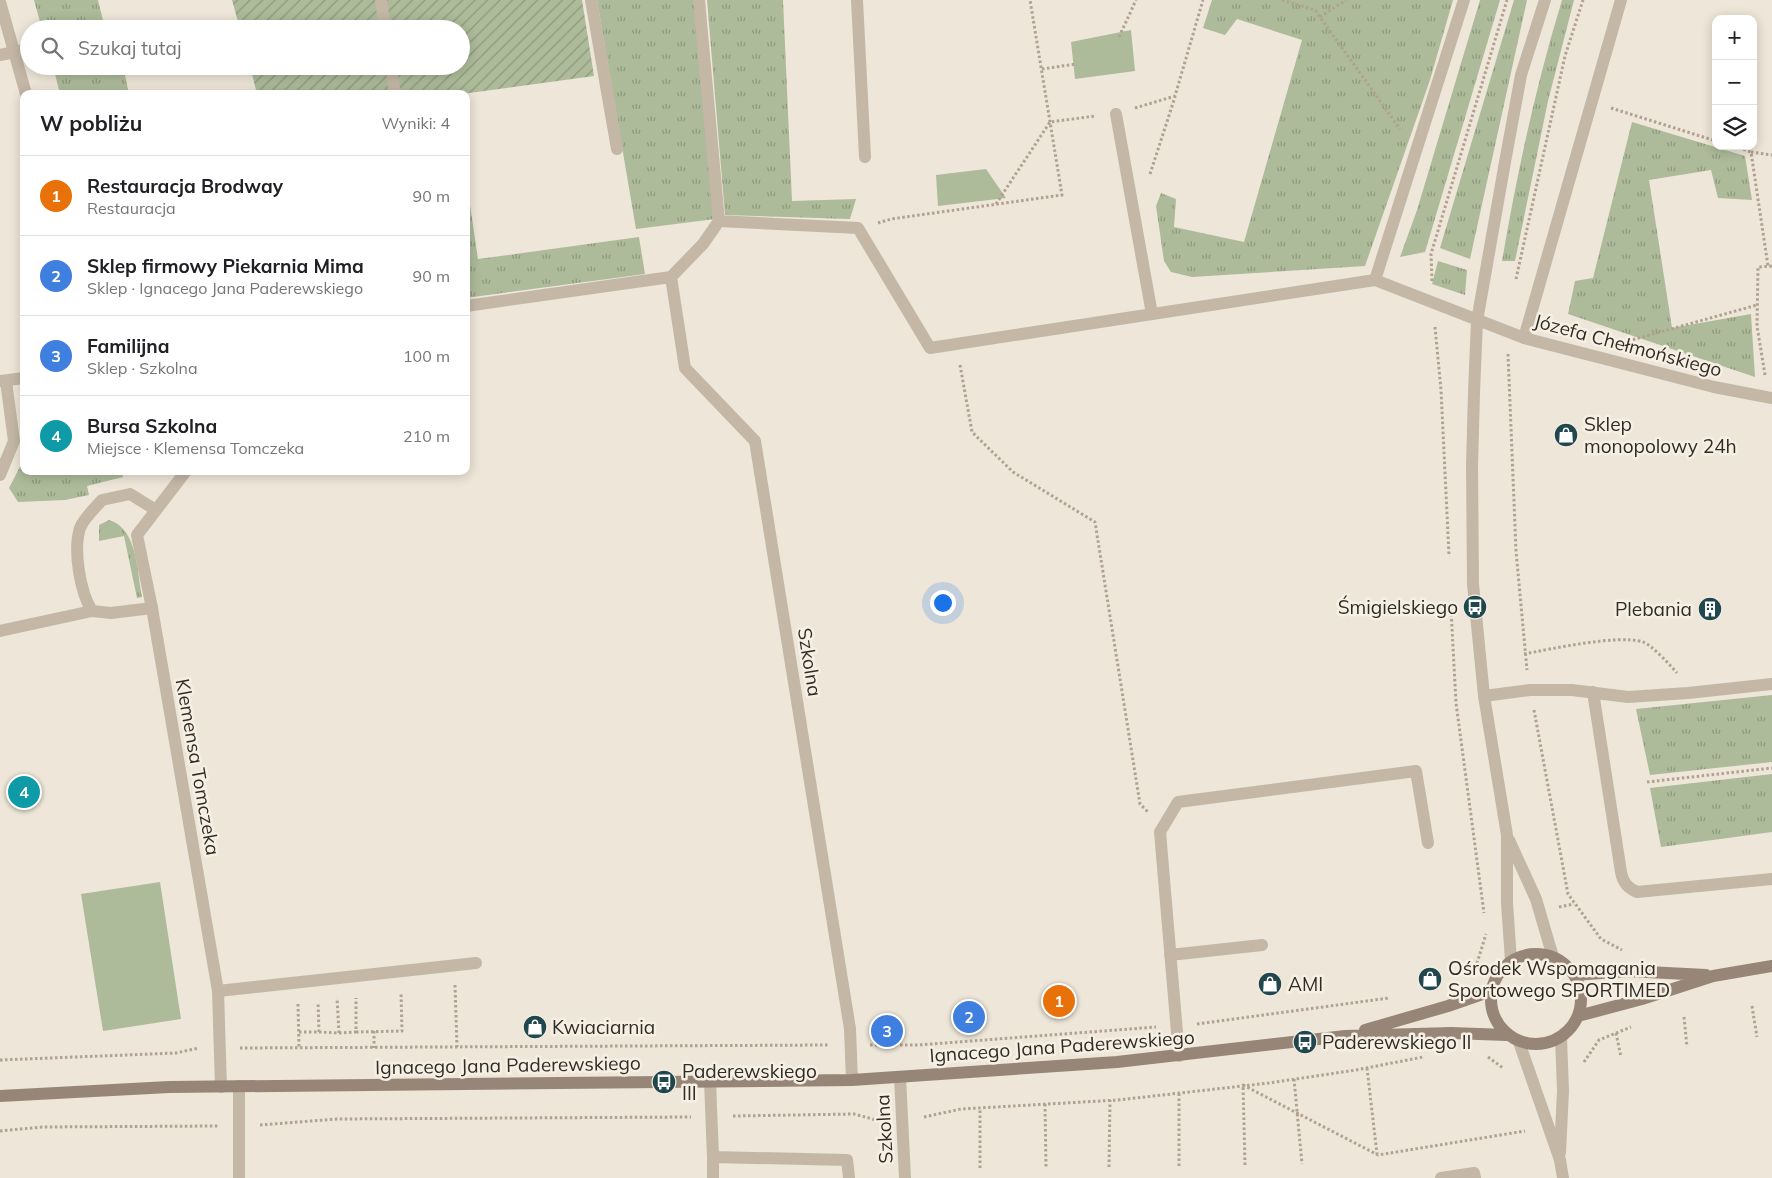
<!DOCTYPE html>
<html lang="pl">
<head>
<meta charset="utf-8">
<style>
	body { margin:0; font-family:Mulish,sans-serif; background:#f2f2f2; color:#202124 }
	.controls { position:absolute; right:15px; top:15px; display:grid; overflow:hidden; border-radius:10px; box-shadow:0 2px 12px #0003 }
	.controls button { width:45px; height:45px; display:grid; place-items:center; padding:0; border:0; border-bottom:1px solid #e0e0e0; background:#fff; color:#202124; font:25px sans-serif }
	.you { position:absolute; left:942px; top:602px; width:18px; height:18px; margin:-12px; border:4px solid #fff; border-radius:50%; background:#1a73e8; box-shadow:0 0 0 8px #1a73e833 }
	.badge { display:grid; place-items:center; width:32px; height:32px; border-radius:50%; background:#20464e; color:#fff; font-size:16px; font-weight:700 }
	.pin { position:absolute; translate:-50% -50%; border:2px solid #fff; box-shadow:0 1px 5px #0006 }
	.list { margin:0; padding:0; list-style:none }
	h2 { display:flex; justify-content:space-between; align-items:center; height:65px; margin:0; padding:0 20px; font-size:21px }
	h2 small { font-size:16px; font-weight:400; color:#757577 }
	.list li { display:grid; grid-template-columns:32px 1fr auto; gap:15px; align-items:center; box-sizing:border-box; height:80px; padding:0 20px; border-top:1px solid #e0e0e0 }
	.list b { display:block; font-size:19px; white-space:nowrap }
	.list p { margin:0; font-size:16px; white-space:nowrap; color:#757577 }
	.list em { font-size:16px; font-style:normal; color:#757577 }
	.icon { flex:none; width:28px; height:28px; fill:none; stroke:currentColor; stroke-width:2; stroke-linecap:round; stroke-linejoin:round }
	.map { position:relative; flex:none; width:1772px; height:1178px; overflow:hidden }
	.search { position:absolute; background:#fff; box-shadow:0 2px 12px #0003; left:20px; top:20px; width:450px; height:55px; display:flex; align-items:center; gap:12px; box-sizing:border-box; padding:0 18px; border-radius:28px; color:#757577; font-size:19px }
	.panel { position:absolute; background:#fff; box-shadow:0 2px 12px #0003; left:20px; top:90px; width:450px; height:385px; border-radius:10px }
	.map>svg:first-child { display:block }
	.grass { fill:url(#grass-tufts) }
	.park { fill:#adbb9a }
	.garden { fill:url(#garden-furrows) }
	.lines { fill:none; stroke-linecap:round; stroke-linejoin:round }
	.path { stroke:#b0a190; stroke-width:3; stroke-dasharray:2.5 2.5; stroke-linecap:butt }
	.lane { stroke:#c4b7a6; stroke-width:12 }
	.street { stroke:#c4b7a6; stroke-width:12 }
	.secondary { stroke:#978678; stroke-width:12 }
	.labels { text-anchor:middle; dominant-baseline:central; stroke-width:5; stroke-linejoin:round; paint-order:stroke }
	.street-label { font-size:19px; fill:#312b26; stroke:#f6f0e4 }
	.poi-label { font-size:19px; fill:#312b26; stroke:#f6f0e4; text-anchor:start }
</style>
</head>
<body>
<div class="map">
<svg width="1772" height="1178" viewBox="0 0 1772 1178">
	<defs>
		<pattern id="grass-tufts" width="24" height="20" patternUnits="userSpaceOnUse" patternTransform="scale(1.25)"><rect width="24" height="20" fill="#adbb9a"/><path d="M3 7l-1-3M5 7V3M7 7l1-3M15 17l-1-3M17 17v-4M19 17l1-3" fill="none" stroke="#8d987d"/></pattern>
		<pattern id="garden-furrows" width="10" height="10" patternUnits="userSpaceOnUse" patternTransform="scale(1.25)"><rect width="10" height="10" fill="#adbb9a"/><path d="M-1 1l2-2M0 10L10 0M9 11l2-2" fill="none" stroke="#8d987d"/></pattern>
	</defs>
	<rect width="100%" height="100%" fill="#eee6d8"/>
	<!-- grass -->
	<path class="grass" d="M34,0H98L105,29H42Z
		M597,0H695L715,219L636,229Z
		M707,0H783L792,201L856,199L850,219L725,215Z
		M1212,0H1453L1430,80L1365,266L1192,277L1171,272L1164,261L1156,206L1161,193L1176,199L1174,227L1244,242L1302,40L1237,19L1225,35L1203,28Z
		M1480,0H1500L1425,252L1400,257L1417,210Z
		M1514,0H1527L1470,259L1440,248Z
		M1562,0H1574L1548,101L1515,261H1502C1517,173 1536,85 1562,0Z
		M53,66H123L129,94H60Z
		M1632,122L1745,156L1752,200L1718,198L1711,170L1649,180L1672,328L1751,314L1755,377L1568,314L1575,281L1593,278Z
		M466,178L478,259L639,237L645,274L466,298Z
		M1438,261L1467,270L1465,295L1432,284Z
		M24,459V471H122L123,477L87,486L89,495L65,500L18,502L9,488Z
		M109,520C138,529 137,572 142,597L137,598L124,536L99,541V525Z
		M1772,695V762L1650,775L1636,709Z
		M1772,774V832L1661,847L1650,788Z"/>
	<!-- park -->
	<path class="park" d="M1131,30L1135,71L1075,79L1071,42Z
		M986,169L1006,198L938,206L936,175Z
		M160,882L181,1019L103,1031L81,894Z"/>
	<!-- garden -->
	<path class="garden" d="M232,0H582L594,76L462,94H257L250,66H461V29H240Z"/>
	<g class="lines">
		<!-- path -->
		<path class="path" d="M1282,0L1315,10L1400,129
			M1320,17L1346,0
			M1119,37L1136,0
			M1042,69L1076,64
			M1135,108L1175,96L1203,0
			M1611,108L1716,141
			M1734,146L1751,152L1768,266
			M1751,152L1772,155
			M1150,174L1175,97
			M996,204L1050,122L1095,116
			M878,223L891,219L1062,195L1030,0
			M1516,279L1565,56L1583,0
			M1432,281L1431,254L1507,0
			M1435,327L1441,390L1449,555
			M1628,341L1757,305
			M1508,354L1516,551L1527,670
			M960,365L972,432L1013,472L1095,522L1140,804L1148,812
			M1765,375L1757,326L1758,267L1772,266
			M1451,609L1456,703L1484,913
			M1524,654C1551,649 1619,634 1643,642C1652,645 1670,665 1677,673
			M1534,710L1568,894L1601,939L1622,950
			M1647,782L1772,768
			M1559,907L1574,904
			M1474,973L1486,934
			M455,985L457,1047
			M298,1004L299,1048
			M1752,1006L1757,1037
			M1684,1017L1687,1047
			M1197,1024L1389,998
			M374,1031V1048
			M299,1032H319L318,1002
			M319,1032L339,1033L337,998
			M356,1032L402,1031L401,992
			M339,1033L356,1032V998
			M1616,1033L1621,1057
			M870,1045H918L1156,1027
			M240,1048L829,1045
			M1488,1057L1503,1068
			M0,1060L176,1053L199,1048
			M1584,1062L1599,1040L1631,1027
			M1367,1068L1377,1154
			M1294,1079L1302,1164
			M1045,1104L1046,1167
			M733,1116L854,1114L880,1121
			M924,1117L961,1109L1118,1100L1269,1083L1356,1070L1423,1057
			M260,1125L337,1119L691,1117
			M0,1131L42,1127L219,1126
			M1245,1165L1243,1085L1378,1155L1525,1131
			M1179,1166V1093
			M1109,1167L1110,1100
			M980,1168V1108"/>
		<!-- lane -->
		<path class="lane" d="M381,0L385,29
			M591,0L617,149
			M857,0L865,157
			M0,55L29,49
			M391,66L395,94
			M1116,114L1152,314
			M1524,338L1621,0
			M0,475L14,441L6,381
			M152,608L111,613L92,611C80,592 73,550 80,528C84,518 95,508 102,500L130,494L156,510
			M0,631L92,611
			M1593,692L1621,872C1623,883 1628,888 1637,892L1772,879
			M1484,696L1530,690H1572L1628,697L1688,693L1772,684
			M1170,955L1262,945
			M218,991L476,963
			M1179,1056L1160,832L1178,802L1416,771L1428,843
			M710,1081L713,1157L847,1160L849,1178
			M239,1178V1086
			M713,1178V1157
			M1441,1178L1474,1173L1475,1178"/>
		<!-- street -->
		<path class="street" d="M0,2L26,94
			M719,221L858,228L930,348L1375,280L1524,338L1714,387L1772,398
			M671,277L685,368L755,441L850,1029L852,1080
			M1375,280L1464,0
			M466,306L671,277L703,244L719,221L699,0
			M0,381L24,378
			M186,471L137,535L152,608L218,991L221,1087
			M1509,840L1536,899L1553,957
			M1511,961L1507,903V835L1484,696L1473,584L1472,465L1474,393L1477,321L1505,162L1521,75L1545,0
			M1519,1042L1560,1160L1563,1178
			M900,1077L905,1178
			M1560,1153L1563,1091L1561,1037"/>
		<!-- secondary -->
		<path class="secondary" d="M1491 999a45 45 0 1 1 90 0a45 45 0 1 1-90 0Z
			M1574,975L1628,971L1706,975
			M1578,1016L1642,999L1713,976L1772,966
			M1365,1030L1448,1006L1491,991
			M0,1096L169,1087L852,1080L1117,1062L1345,1036L1451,1033L1507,1035"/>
	</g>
	<!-- icons -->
	<defs>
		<g id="shop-disc" transform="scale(1.25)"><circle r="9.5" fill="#20464e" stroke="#f6f0e4"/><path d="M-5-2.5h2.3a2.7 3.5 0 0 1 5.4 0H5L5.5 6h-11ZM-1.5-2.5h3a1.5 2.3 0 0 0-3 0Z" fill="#fff"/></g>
		<g id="bus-disc" transform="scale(1.25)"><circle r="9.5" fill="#20464e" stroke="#f6f0e4"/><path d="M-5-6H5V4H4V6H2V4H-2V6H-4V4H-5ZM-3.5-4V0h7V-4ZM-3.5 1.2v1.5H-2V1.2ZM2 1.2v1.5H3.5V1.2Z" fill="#fff"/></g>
		<g id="building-disc" transform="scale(1.25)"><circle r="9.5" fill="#20464e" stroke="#f6f0e4"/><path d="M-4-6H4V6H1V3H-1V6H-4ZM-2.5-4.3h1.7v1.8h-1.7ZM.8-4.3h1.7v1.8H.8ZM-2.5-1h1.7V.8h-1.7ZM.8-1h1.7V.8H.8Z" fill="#fff"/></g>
	</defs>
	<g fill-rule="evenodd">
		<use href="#shop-disc" x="1566" y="435"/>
		<use href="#bus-disc" x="1475" y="607"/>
		<use href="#building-disc" x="1710" y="609"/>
		<use href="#shop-disc" x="1430" y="979"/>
		<use href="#shop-disc" x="1270" y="984"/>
		<use href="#shop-disc" x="535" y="1027"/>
		<use href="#bus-disc" x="1305" y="1042"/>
		<use href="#bus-disc" x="664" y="1082"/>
	</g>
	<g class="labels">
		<!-- street labels -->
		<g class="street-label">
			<text transform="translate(1628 345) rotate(15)">Józefa Chełmońskiego</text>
			<text transform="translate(810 662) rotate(81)">Szkolna</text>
			<text transform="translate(198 767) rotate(80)">Klemensa Tomczeka</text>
			<text transform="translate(1062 1046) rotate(-4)">Ignacego Jana Paderewskiego</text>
			<text transform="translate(508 1065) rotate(-1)">Ignacego Jana Paderewskiego</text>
			<text transform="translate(884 1129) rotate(-93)">Szkolna</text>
		</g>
		<!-- poi labels -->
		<g class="poi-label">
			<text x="1584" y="424">Sklep<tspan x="1584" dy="22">monopolowy 24h</tspan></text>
			<text x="1458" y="607" text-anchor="end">Śmigielskiego</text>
			<text x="1692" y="609" text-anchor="end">Plebania</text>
			<text x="1448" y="968">Ośrodek Wspomagania<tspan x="1448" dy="22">Sportowego SPORTIMED</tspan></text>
			<text x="1288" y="984">AMI</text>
			<text x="552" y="1027">Kwiaciarnia</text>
			<text x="1322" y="1042">Paderewskiego II</text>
			<text x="682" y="1071">Paderewskiego<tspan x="682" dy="22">III</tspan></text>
		</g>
	</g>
</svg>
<div class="controls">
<button>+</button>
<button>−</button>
<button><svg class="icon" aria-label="layers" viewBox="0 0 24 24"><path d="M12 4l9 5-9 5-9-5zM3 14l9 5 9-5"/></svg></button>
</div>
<div class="you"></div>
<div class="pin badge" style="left:1059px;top:1001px;background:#e8710a">1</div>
<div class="pin badge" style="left:969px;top:1017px;background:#3f7fe0">2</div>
<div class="pin badge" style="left:887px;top:1031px;background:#3f7fe0">3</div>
<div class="pin badge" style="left:24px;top:792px;background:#0f9aa8">4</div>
<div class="search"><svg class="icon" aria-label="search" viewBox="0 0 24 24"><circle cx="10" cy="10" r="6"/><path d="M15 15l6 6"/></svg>Szukaj tutaj</div>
<section class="panel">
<h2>W pobliżu<small>Wyniki: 4</small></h2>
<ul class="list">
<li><span class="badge" style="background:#e8710a">1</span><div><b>Restauracja Brodway</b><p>Restauracja</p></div><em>90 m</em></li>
<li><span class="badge" style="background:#3f7fe0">2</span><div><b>Sklep firmowy Piekarnia Mima</b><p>Sklep · Ignacego Jana Paderewskiego</p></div><em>90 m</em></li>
<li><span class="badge" style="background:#3f7fe0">3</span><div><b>Familijna</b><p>Sklep · Szkolna</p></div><em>100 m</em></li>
<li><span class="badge" style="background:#0f9aa8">4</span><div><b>Bursa Szkolna</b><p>Miejsce · Klemensa Tomczeka</p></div><em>210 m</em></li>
</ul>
</section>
</div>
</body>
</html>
